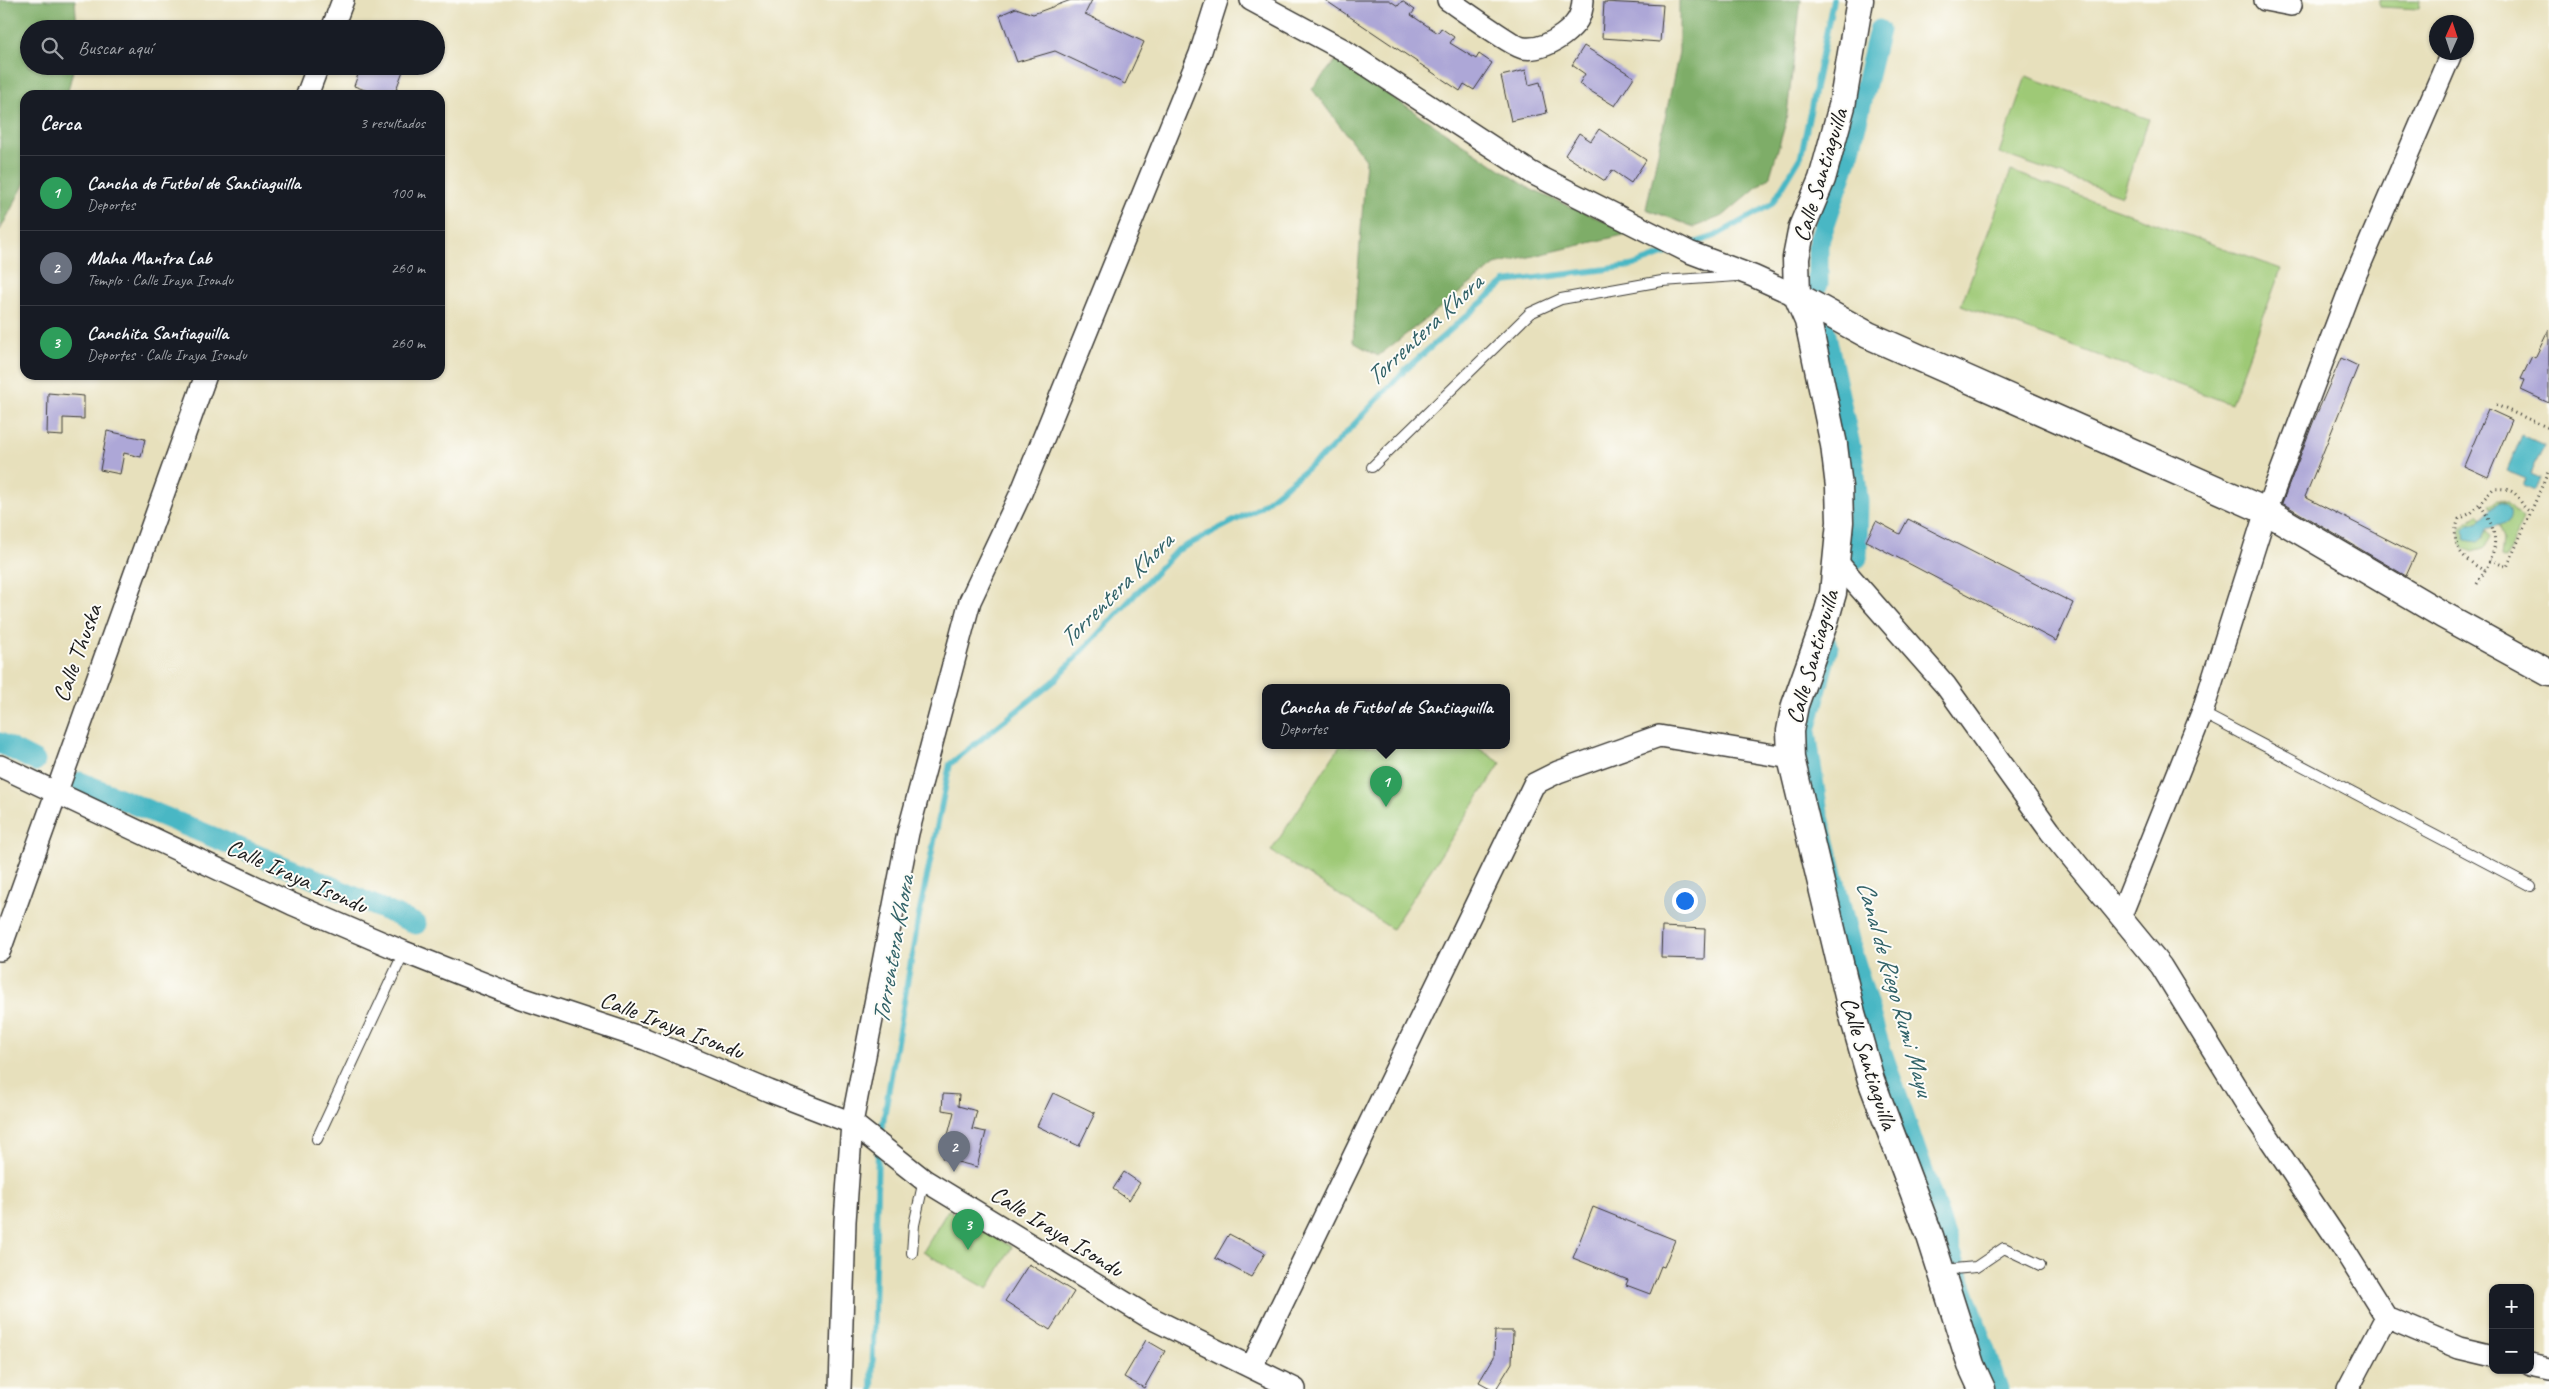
<!DOCTYPE html>
<html lang="es">
<head>
<meta charset="utf-8">
<style>
	body { margin:0; font-family:Caveat,sans-serif; background:#20242c; color:#f1f3f6 }
	.controls { position:absolute; right:15px; bottom:15px; display:grid; overflow:hidden; border-radius:10px; box-shadow:0 1px 4px #0004 }
	.controls button { width:45px; height:45px; display:grid; place-items:center; padding:0; border:0; border-bottom:1px solid #363941; background:#171b24; color:#f1f3f6; font:25px sans-serif }
	.compass { position:absolute; left:2429px; top:15px; width:45px; height:45px; border-radius:50%; background:#171b24; box-shadow:0 1px 4px #0004; rotate:3deg }
	.you { position:absolute; left:1684px; top:900px; width:18px; height:18px; margin:-12px; border:4px solid #fff; border-radius:50%; background:#1a73e8; box-shadow:0 0 0 8px #1a73e833 }
	.badge { display:grid; place-items:center; width:32px; height:32px; border-radius:50%; background:#1f6fb2; color:#fff; font-size:16px; font-weight:700 }
	.pin { position:absolute; translate:-50% -41px; filter:drop-shadow(0 1px 2px #0008) }
	.pin::after { content:''; position:absolute; top:26px; width:18px; height:15px; background:inherit; clip-path:polygon(0 0,100% 0,50% 100%) }
	.popup { position:absolute; left:1262px; top:684px; width:248px; height:65px; box-sizing:border-box; display:grid; place-content:center; border-radius:10px; background:#171b24; filter:drop-shadow(0 1px 4px #0005); font-size:16px; white-space:nowrap; color:#9ea1a6 }
	.popup b { font-size:19px; color:#f1f3f6 }
	.popup::after { content:''; position:absolute; left:50%; top:100%; margin-left:-10px; border:10px solid transparent; border-top-color:#171b24 }
	.list { margin:0; padding:0; list-style:none }
	h2 { display:flex; justify-content:space-between; align-items:center; height:65px; margin:0; padding:0 20px; font-size:21px }
	h2 small { font-size:16px; font-weight:400; color:#9ea1a6 }
	.list li { display:grid; grid-template-columns:32px 1fr auto; gap:15px; align-items:center; box-sizing:border-box; height:75px; padding:0 20px; border-top:1px solid #363941 }
	.list b { display:block; font-size:19px; white-space:nowrap }
	.list p { margin:0; font-size:16px; white-space:nowrap; color:#9ea1a6 }
	.list em { font-size:16px; font-style:normal; color:#9ea1a6 }
	.icon { flex:none; width:28px; height:28px; fill:none; stroke:currentColor; stroke-width:2; stroke-linecap:round; stroke-linejoin:round }
	.map { position:relative; flex:none; width:2549px; height:1389px; overflow:hidden }
	.search { position:absolute; background:#171b24; box-shadow:0 1px 4px #0004; left:20px; top:20px; width:425px; height:55px; display:flex; align-items:center; gap:12px; box-sizing:border-box; padding:0 18px; border-radius:28px; color:#9ea1a6; font-size:19px }
	.panel { position:absolute; background:#171b24; box-shadow:0 1px 4px #0004; left:20px; top:90px; width:425px; height:290px; border-radius:15px }
	.map>svg:first-child { display:block }
	.green { fill:#9ec976; stroke:#5d7249 }
	.forest { fill:#7ead67; stroke:#4d6442 }
	.water { fill:#4ab7c4; stroke:#336a70 }
	.lines { fill:none; stroke-linecap:round; stroke-linejoin:round }
	.stream { stroke:#4ab7c4; stroke-width:6 }
	.canal { stroke:#4ab7c4; stroke-width:21 }
	.building { fill:#ada7d7 }
	.service-casing { stroke:#3a3934; stroke-width:12 }
	.minor-casing { stroke:#3a3934; stroke-width:24 }
	.tertiary-casing { stroke:#3a3934; stroke-width:29 }
	.path { stroke:#3a3934; stroke-width:3; stroke-dasharray:1 4; stroke-linecap:butt }
	.service { stroke:#fff; stroke-width:10 }
	.minor { stroke:#fff; stroke-width:21 }
	.tertiary { stroke:#fff; stroke-width:26 }
	.labels { text-anchor:middle; dominant-baseline:central; stroke-width:4; stroke-linejoin:round; paint-order:stroke }
	.street-label { font-size:24px; fill:#1c1c1c; stroke:#fdfcf7 }
	.water-label { font-size:25px; font-style:italic; fill:#316268; stroke:#fdfcf7 }
</style>
</head>
<body>
<div class="map">
<svg width="2549" height="1389" viewBox="0 0 2549 1389">
	<rect width="100%" height="100%" fill="#fdfcf7"/>
	<filter id="ink" filterUnits="userSpaceOnUse"><feTurbulence type="fractalNoise" baseFrequency=".02" numOctaves="2"/><feDisplacementMap in="SourceGraphic" scale="10" xChannelSelector="R" yChannelSelector="G"/><feConvolveMatrix kernelMatrix="1 2 1 2 8 2 1 2 1" color-interpolation-filters="sRGB"/></filter>
	<filter id="wash" filterUnits="userSpaceOnUse"><feTurbulence type="fractalNoise" baseFrequency=".0096" numOctaves="4" result="noise"/><feDisplacementMap in="SourceGraphic" scale="20" xChannelSelector="R" yChannelSelector="G"/><feGaussianBlur stdDeviation="1.12" result="paint"/><feColorMatrix in="noise" values="0 0 0 0 0 0 0 0 0 0 0 0 0 0 0 0 0 1.4 0 .05"/><feComposite in="paint" operator="in"/></filter>
	<g filter="url(#wash)">
		<rect width="100%" height="100%" fill="#e7e0bc"/>
		<!-- green -->
		<path class="green" d="M2380,0H2420L2419,9L2380,7Z
			M2026,76L2149,119L2122,196L1999,153Z
			M2011,171L2281,269L2231,404L1961,305Z
			M2497,499C2512,499 2512,511 2523,518L2506,559L2501,557L2503,539L2498,524L2508,521L2505,502L2499,501L2491,508L2489,505Z
			M2478,514L2482,519L2478,523H2469L2483,538L2487,530L2491,536L2483,549L2472,552L2463,548C2456,527 2461,525 2478,514Z
			M1340,746H1475L1501,763L1392,929L1271,851Z
			M948,1210L1012,1247L988,1289L923,1252Z"/>
		<!-- forest -->
		<path class="forest" d="M0,0H75L77,29H29V66H74L67,95H25V183L0,230Z
			M1679,0H1801L1786,122L1770,176L1723,216L1694,227L1646,209L1679,52Z
			M1336,60L1532,190L1632,233L1495,265L1378,356L1353,342L1366,160L1312,89Z"/>
		<!-- water -->
		<path class="water" d="M2522,435L2544,445L2531,474L2540,478L2535,490L2523,485L2526,479L2507,471Z
			M2499,501C2510,503 2513,512 2508,522L2487,529L2483,538L2478,542L2465,540L2464,528L2469,523H2478Z"/>
		<g class="lines">
			<!-- stream -->
			<path class="stream" d="M1689,245L1715,236L1772,204L1801,156L1833,0
				M880,1140L919,915L950,764L1053,682L1176,551L1257,509L1329,451L1406,369L1505,282L1631,266L1675,250
				M872,1389L878,1150"/>
			<!-- canal -->
			<path class="canal" d="M1818,284V244L1849,154L1879,30
				M1823,321L1853,459L1858,501L1857,558
				M1828,646L1806,731L1818,813L1853,956L1878,1041L1998,1389
				M0,743L35,761
				M80,782L317,880L416,924"/>
		</g>
		<g id="blocks">
			<!-- building -->
			<path class="building" d="M1071,0H1092L1085,14L1144,42L1125,84L1055,51L1017,62L1000,15L1016,8L1033,14Z
				M1325,0H1389L1398,6L1402,1L1415,10L1411,15L1438,33L1441,28L1454,37L1450,43L1476,59L1479,54L1492,63L1474,90L1464,84L1460,91Z
				M1604,2L1663,5L1660,42L1602,38Z
				M1584,46L1634,77L1615,106L1579,84L1585,74L1572,65Z
				M361,66H389L403,71L394,95H379L354,86Z
				M1526,70L1529,85L1540,82L1547,113L1511,121L1501,76Z
				M1599,129L1646,160L1631,183L1612,170L1605,181L1565,155L1579,133L1591,141Z
				M2549,329V403L2521,390L2525,380L2521,379L2532,356L2535,358Z
				M2341,358L2358,366L2305,497L2416,554L2406,576L2282,503L2314,420Z
				M48,393L84,396V419L63,418V436L47,435Z
				M2488,409L2512,420L2488,477L2464,466Z
				M107,431L145,439L141,457L124,453L120,474L100,470Z
				M1908,519L2073,603L2056,641L1866,541L1876,521L1900,534Z
				M1662,927L1705,929L1704,959L1661,958Z
				M1053,1093L1095,1113L1079,1146L1037,1126Z
				M943,1094L959,1095L958,1106L977,1111L972,1129L986,1132L977,1167L942,1158L954,1112L942,1110Z
				M1124,1172L1140,1183L1129,1200L1113,1189Z
				M1593,1207L1675,1240L1664,1267L1661,1266L1650,1294L1626,1285L1628,1280L1573,1258Z
				M1229,1234L1265,1253L1251,1277L1215,1258Z
				M1029,1264L1074,1292L1050,1330L1005,1301Z
				M1495,1331H1513L1512,1363L1496,1389H1492L1479,1382L1494,1357Z
				M1146,1340L1165,1351L1144,1388L1124,1377Z"/>
		</g>
	</g>
	<g filter="url(#ink)">
		<use href="#blocks" fill-opacity="0" stroke="#3a3934" stroke-width="1"/>
		<g class="lines">
			<!-- service casing -->
			<g class="service-casing">
				<path id="service" d="M1372,467L1530,313L1561,299L1662,281L1737,276
					M2202,713L2531,886
					M317,1139L404,952
					M912,1253L914,1225L924,1180
					M1942,1270L1976,1267L2004,1248L2040,1265"/>
			</g>
			<!-- minor casing -->
			<g class="minor-casing">
				<path id="minor" d="M1251,0L1342,49L1532,173L1689,252L1753,276L1797,296
					M1448,0C1460,8 1514,47 1523,48C1538,50 1551,44 1563,35C1576,25 1582,17 1583,0
					M2265,0L2291,5
					M332,29L343,0
					M307,95L318,66
					M1837,562L1946,686L2050,831L2161,966L2245,1102L2343,1248L2386,1317L2459,1348L2493,1356
					M0,766L292,904L404,952L521,998L645,1039L769,1091L852,1123L924,1180L1147,1316L1295,1389
					M2121,915L2202,713L2266,511L2353,281L2450,56
					M0,950L206,375
					M2530,1365L2549,1369
					M1252,1366L1534,784L1558,772L1659,736L1791,758
					M840,1389L845,1221L852,1123L908,833L970,601L1021,493L1200,54L1217,0
					M2348,1389L2386,1317"/>
			</g>
			<!-- tertiary casing -->
			<g class="tertiary-casing">
				<path id="tertiary" d="M1860,0L1842,106L1822,179L1802,227L1796,258L1797,296L1808,321L1834,445L1839,487L1840,522L1833,593L1825,621L1795,705L1790,731L1791,758L1852,1013L1871,1080L1930,1236L1971,1365L1982,1389
					M1797,296L1868,335L2266,511L2443,615L2549,673"/>
			</g>
			<!-- path -->
			<path class="path" d="M2496,405L2549,428
				M2490,560L2507,567L2549,470
				M2485,571C2463,559 2448,546 2459,519L2471,513L2493,489C2523,486 2516,505 2531,512
				M2477,584C2497,551 2503,538 2479,503"/>
			<!-- service -->
			<use href="#service" class="service"/>
			<!-- minor -->
			<use href="#minor" class="minor"/>
			<!-- tertiary -->
			<use href="#tertiary" class="tertiary"/>
		</g>
	</g>
	<g class="labels">
		<!-- street labels -->
		<g class="street-label">
			<text transform="translate(1820 175) rotate(-73)">Calle Santiaguilla</text>
			<text transform="translate(77 653) rotate(-70)">Calle Thuska</text>
			<text transform="translate(1812 657) rotate(-74)">Calle Santiaguilla</text>
			<text transform="translate(297 876) rotate(24)">Calle Iraya Isondu</text>
			<text transform="translate(672 1025) rotate(21)">Calle Iraya Isondu</text>
			<text transform="translate(1869 1063) rotate(72)">Calle Santiaguilla</text>
			<text transform="translate(1057 1231) rotate(32)">Calle Iraya Isondu</text>
		</g>
		<!-- water labels -->
		<g class="water-label">
			<text transform="translate(1424 330) rotate(-43)">Torrentera Khora</text>
			<text transform="translate(1116 590) rotate(-45)">Torrentera Khora</text>
			<text transform="translate(893 950) rotate(-80)">Torrentera Khora</text>
			<text transform="translate(1895 988) rotate(74)">Canal de Riego Rumi Mayu</text>
		</g>
	</g>
</svg>
<div class="controls">
<button>+</button>
<button>−</button>
</div>
<svg class="compass" viewBox="-18 -18 36 36"><path d="M0-13l5 13h-10z" fill="#e53935"/><path d="M0 13l5-13h-10z" fill="#9ea1a6"/></svg>
<div class="you"></div>
<div class="pin badge" style="left:1386px;top:807px;background:#2e9e5b">1</div>
<div class="popup"><b>Cancha de Futbol de Santiaguilla</b>Deportes</div>
<div class="pin badge" style="left:954px;top:1172px;background:#6b7280">2</div>
<div class="pin badge" style="left:968px;top:1250px;background:#2e9e5b">3</div>
<div class="search"><svg class="icon" aria-label="search" viewBox="0 0 24 24"><circle cx="10" cy="10" r="6"/><path d="M15 15l6 6"/></svg>Buscar aquí</div>
<section class="panel">
<h2>Cerca<small>3 resultados</small></h2>
<ul class="list">
<li><span class="badge" style="background:#2e9e5b">1</span><div><b>Cancha de Futbol de Santiaguilla</b><p>Deportes</p></div><em>100 m</em></li>
<li><span class="badge" style="background:#6b7280">2</span><div><b>Maha Mantra Lab</b><p>Templo · Calle Iraya Isondu</p></div><em>260 m</em></li>
<li><span class="badge" style="background:#2e9e5b">3</span><div><b>Canchita Santiaguilla</b><p>Deportes · Calle Iraya Isondu</p></div><em>260 m</em></li>
</ul>
</section>
</div>
</body>
</html>
